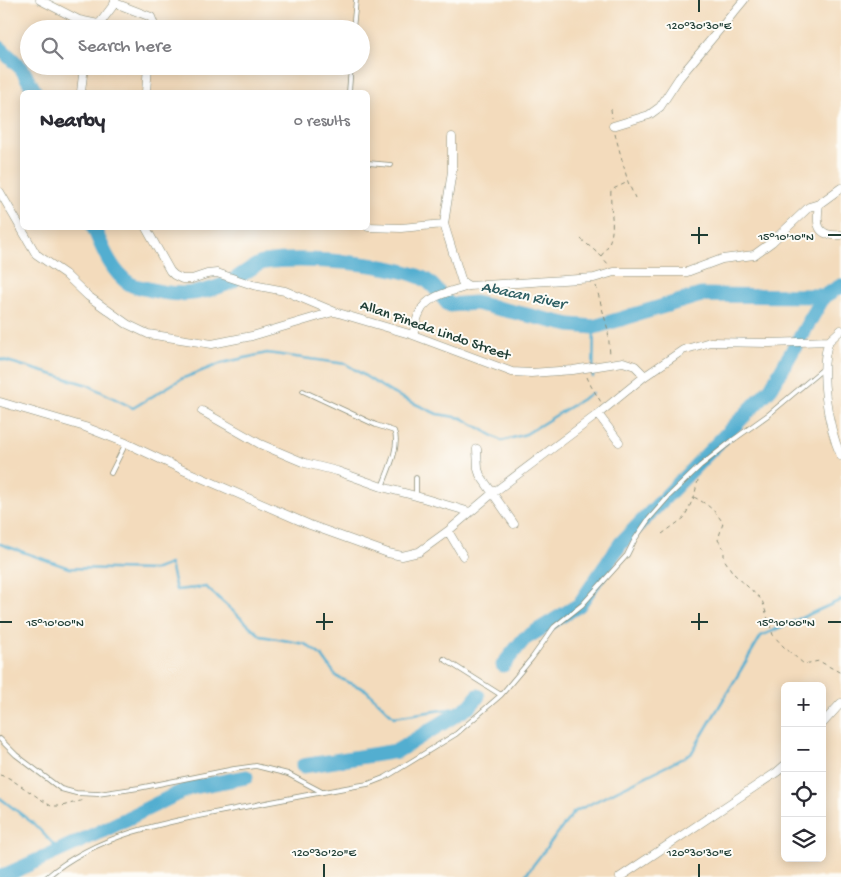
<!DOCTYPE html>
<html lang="en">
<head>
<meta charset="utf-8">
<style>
	body { margin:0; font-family:"Gochi Hand",sans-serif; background:#f7f7f7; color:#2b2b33 }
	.controls { position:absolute; right:15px; bottom:15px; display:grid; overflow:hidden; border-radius:8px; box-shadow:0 2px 12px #0003 }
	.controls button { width:45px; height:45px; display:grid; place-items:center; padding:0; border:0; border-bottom:1px solid #e1e1e2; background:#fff; color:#2b2b33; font:25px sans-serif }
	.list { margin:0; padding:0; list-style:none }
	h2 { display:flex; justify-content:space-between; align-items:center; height:65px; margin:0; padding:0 20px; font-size:21px }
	h2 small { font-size:16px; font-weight:400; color:#7c7c81 }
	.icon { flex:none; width:28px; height:28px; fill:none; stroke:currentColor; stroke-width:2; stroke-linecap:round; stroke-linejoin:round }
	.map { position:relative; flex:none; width:841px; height:877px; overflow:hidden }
	.search { position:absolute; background:#fff; box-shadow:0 2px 12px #0003; left:20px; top:20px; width:350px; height:55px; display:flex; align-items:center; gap:12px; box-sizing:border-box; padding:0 18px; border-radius:28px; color:#7c7c81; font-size:19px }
	.panel { position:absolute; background:#fff; box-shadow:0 2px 12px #0003; left:20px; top:90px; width:350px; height:140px; border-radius:8px }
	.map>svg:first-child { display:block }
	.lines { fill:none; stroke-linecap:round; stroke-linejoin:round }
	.stream { stroke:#52aed0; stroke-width:2.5 }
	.river { stroke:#52aed0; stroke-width:15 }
	.service-casing { stroke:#898c78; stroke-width:5.5 }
	.minor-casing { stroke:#898c78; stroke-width:9 }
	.path { stroke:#898c78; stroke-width:1; stroke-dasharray:4 4; stroke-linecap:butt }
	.service { stroke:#fff; stroke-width:4 }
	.minor { stroke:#fff; stroke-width:8 }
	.ticks { fill:none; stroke:#1f3d34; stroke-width:2 }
	.labels { text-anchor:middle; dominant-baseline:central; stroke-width:4; stroke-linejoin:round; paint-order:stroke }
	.street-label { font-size:15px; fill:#1f3d34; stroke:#fdfcf7 }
	.water-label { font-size:16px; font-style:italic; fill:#2e5f63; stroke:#fdfcf7 }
	.ticks-label { font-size:12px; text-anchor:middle; fill:#1f3d34; stroke:#fdfcf7; stroke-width:4; stroke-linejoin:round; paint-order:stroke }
</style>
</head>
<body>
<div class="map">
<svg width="841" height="877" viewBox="0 0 841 877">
	<rect width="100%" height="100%" fill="#fdfcf7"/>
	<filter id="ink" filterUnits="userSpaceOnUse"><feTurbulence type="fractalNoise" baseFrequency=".02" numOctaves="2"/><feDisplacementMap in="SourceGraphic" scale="10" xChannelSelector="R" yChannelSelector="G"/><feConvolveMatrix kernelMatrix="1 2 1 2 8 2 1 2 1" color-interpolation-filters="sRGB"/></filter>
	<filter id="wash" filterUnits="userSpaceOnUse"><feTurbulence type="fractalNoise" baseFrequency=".0096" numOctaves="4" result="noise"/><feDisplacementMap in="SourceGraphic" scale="20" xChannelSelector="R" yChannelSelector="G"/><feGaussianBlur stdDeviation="1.12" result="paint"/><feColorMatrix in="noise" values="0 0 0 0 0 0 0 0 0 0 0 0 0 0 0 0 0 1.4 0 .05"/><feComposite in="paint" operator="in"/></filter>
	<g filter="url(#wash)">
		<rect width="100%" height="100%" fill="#f3dbbc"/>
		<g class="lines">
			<!-- stream -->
			<path class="stream" d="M0,52L4,50
				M0,359L88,385L133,408L181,379L222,363L267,353L346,364L392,393L437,414L462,418L502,441L526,434L592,393
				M593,377L594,327
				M0,544L69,568L154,570L170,564L176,590L206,587L261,636L305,644L322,656L337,677L366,690L394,717L470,706
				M0,798L34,824L59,850
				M524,877L574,812L691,754L761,636L841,600"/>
			<!-- river -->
			<path class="river" d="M0,48L22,69L35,92
				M94,228C102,247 112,273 130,284C135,287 143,288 148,289C177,297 198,295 226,284C239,279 251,265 265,262C298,256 397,263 426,280C434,285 442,297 449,305L475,303L570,325L594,327L701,295L824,296L841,286
				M503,665L524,639L579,605L621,543L771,388L824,296
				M303,766L397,751L470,706L478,696
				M1,877L100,832L189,788L246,777"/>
		</g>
	</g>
	<g filter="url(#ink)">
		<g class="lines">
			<!-- service casing -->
			<g class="service-casing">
				<path id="service" d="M353,29L356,0
					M349,92L351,66
					M368,163L391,165
					M303,391L376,425L394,431C401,445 387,473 382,487
					M111,473L126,443
					M416,496V478
					M444,659L501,695
					M0,739L16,755L61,789L76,793L98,794L139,788L234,769L256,766L288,774L322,792
					M47,877C101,831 177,820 245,807C286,799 327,791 368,784L386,777L456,734L501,695L532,658L554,627L582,605L627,555L635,539L648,520L670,495L700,466L733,440L768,415L823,369"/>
			</g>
			<!-- minor casing -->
			<g class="minor-casing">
				<path id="minor" d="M40,0L79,20L98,24
					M115,3L151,17L153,22V29
					M97,27L115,3V0
					M81,92L84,66
					M146,92L148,66
					M613,126L649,115L660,107L679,78L744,0
					M452,137V171L444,224L462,282L469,286L594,278L614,272H687L722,259L754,255L772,242L809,207L819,204L841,188
					M0,192L36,254L65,274L88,296L127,324L148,334L212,344L252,336L333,312
					M819,204C816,224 816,237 841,235
					M368,227L401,228L444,224
					M146,228L170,271L174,275L182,279H192L207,274L217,273L253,285L285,291L335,312L413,335L512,372L531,373L573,370L623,362L635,366L645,376
					M413,335C415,328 416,319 420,312C427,295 453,291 469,286
					M829,341C818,370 828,427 841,456
					M0,402L85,427L126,443L183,470L310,525L388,553L402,556L419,552L448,531L493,493L598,414L645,376L683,350L710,342L769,343L829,341L841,330
					M202,411L260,444L305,463L337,471L382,487L416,496L470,512
					M598,414L619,442
					M477,449L478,469L480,475L514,524
					M448,531L463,556
					M822,724L841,703
					M620,877L777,772L785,765"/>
			</g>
			<!-- path -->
			<path class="path" d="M611,109L612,118
				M615,134L628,182L635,198
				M581,239L601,256L609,265
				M601,256C620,233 609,216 611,190L628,182
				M596,286L608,330L610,355
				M587,377L591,386L601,402
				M694,497C707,504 715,510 723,523L718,540L724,549V559L733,573L762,600L773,635L784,647L804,664L819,661L841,673
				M662,534L684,518L694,497L699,476
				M0,775L9,778L51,806H62L84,800"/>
			<!-- service -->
			<use href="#service" class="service"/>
			<!-- minor -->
			<use href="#minor" class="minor"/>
		</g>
	</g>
	<!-- ticks -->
	<path class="ticks" d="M699,0V12M699,227V244M691,235H708M828,235H841M324,613V630M699,613V630M0,622H12M316,622H333M691,622H708M828,622H841M324,864V877M699,864V877"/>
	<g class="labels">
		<!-- street labels -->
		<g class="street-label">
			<text transform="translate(435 331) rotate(19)">Allan Pineda Lindo Street</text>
		</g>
		<!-- water labels -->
		<g class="water-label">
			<text transform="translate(523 297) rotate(12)">Abacan River</text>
		</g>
	</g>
	<g class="ticks-label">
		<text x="699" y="29">120°30'30"E</text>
		<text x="786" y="240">15°10'10"N</text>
		<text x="55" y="626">15°10'00"N</text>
		<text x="786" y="626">15°10'00"N</text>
		<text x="324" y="856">120°30'20"E</text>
		<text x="699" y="856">120°30'30"E</text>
	</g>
</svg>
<div class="controls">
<button>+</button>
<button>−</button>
<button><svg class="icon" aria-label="locate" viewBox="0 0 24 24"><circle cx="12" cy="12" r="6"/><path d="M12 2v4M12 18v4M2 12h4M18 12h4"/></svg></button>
<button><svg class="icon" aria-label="layers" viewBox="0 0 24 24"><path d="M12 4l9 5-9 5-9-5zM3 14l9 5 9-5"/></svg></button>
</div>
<div class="search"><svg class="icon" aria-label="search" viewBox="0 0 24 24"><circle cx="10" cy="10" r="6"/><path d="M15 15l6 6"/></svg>Search here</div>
<section class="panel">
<h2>Nearby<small>0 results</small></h2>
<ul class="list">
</ul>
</section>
</div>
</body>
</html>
